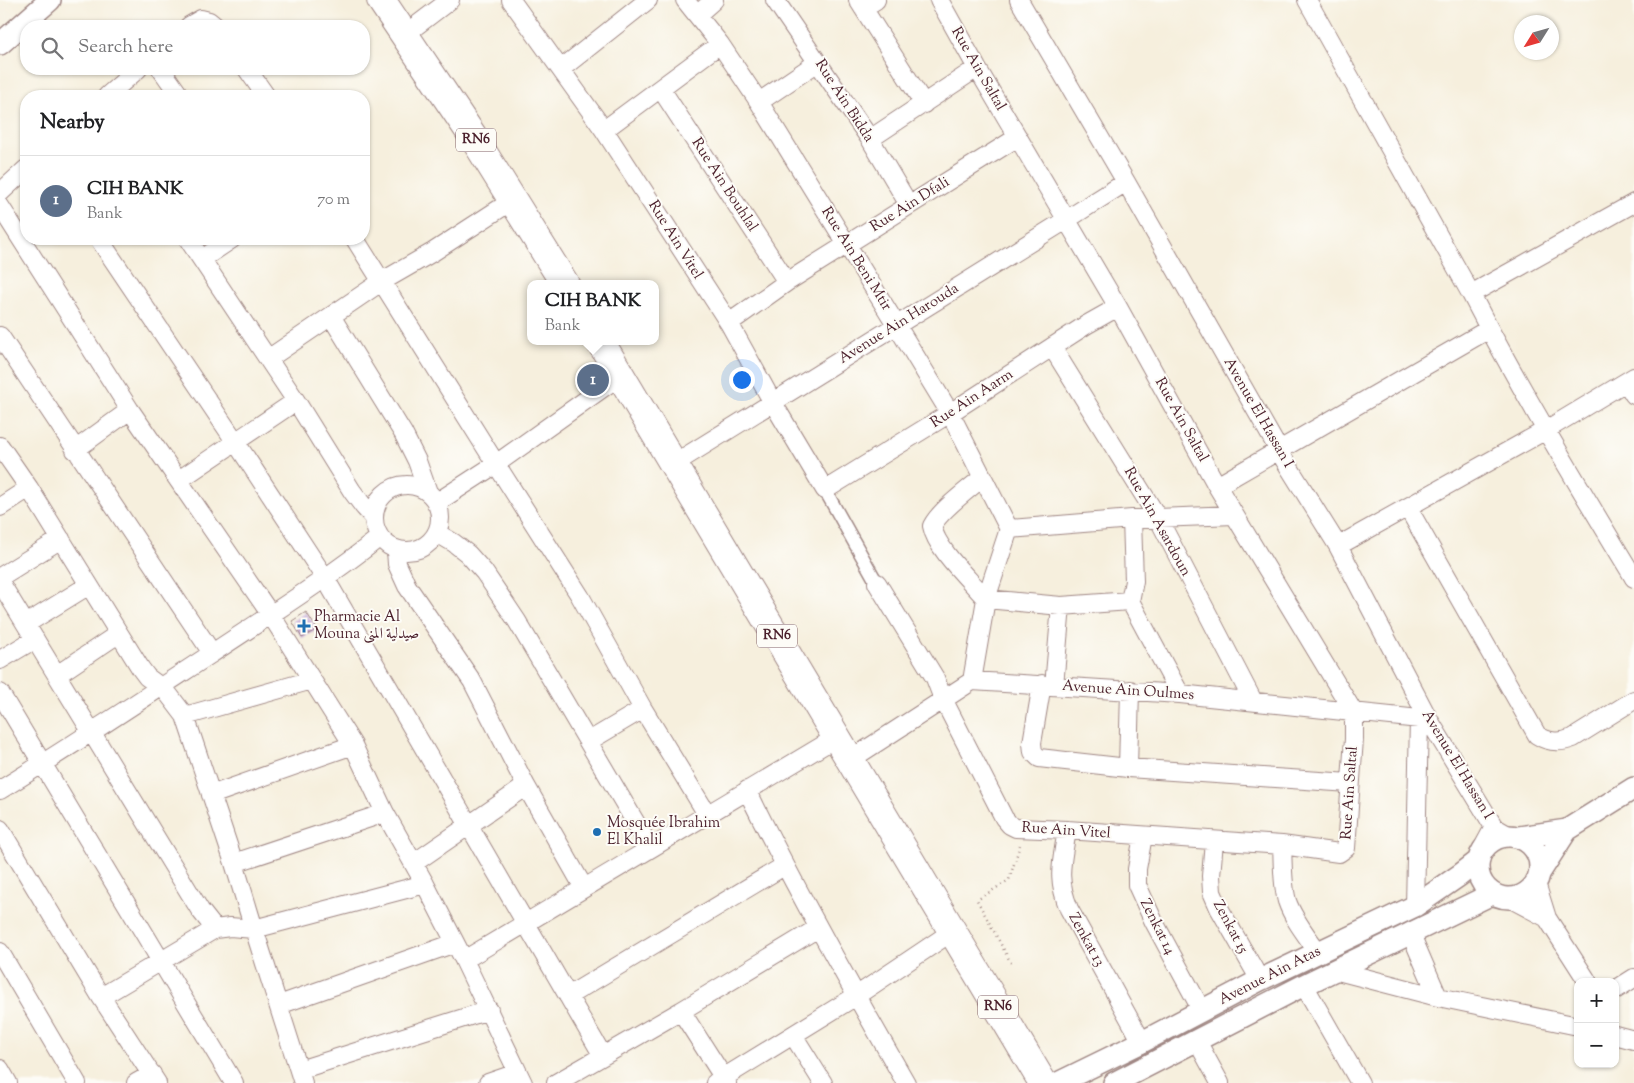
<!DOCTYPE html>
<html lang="en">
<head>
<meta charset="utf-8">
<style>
	body { margin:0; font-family:"Sorts Mill Goudy",Amiri,serif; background:#f2f2f2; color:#202124 }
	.controls { position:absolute; right:15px; bottom:15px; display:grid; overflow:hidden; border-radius:10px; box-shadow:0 1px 4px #0004 }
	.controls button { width:45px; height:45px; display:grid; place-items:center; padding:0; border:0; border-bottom:1px solid #e0e0e0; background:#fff; color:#202124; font:25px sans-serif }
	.compass { position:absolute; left:1514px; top:15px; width:45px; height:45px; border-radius:50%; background:#fff; box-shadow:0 1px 4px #0004; rotate:233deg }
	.you { position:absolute; left:741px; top:379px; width:18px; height:18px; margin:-12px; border:4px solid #fff; border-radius:50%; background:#1a73e8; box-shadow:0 0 0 8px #1a73e833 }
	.badge { display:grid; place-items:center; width:32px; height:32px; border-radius:50%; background:#d93025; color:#fff; font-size:16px; font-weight:700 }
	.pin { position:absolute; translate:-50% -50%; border:2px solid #fff; box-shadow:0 1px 5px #0006 }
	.popup { position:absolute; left:527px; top:280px; width:132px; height:65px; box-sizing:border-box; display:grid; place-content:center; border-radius:10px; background:#fff; filter:drop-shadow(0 1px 4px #0005); font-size:16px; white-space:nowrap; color:#757577 }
	.popup b { font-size:19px; color:#202124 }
	.popup::after { content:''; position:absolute; left:50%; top:100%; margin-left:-10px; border:10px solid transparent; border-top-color:#fff }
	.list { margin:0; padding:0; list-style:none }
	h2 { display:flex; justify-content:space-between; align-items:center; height:65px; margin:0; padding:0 20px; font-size:21px }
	h2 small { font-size:16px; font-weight:400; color:#757577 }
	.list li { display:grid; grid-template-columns:32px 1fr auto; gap:15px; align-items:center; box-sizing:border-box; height:90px; padding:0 20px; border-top:1px solid #e0e0e0 }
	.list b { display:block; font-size:19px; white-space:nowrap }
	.list p { margin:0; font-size:16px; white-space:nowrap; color:#757577 }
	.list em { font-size:16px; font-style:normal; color:#757577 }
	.icon { flex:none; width:28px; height:28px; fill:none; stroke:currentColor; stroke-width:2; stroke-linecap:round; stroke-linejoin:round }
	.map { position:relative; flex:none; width:1634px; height:1083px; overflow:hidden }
	.search { position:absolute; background:#fff; box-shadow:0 1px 4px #0004; left:20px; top:20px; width:350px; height:55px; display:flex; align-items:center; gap:12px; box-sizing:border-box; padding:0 18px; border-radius:20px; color:#757577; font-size:19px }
	.panel { position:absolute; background:#fff; box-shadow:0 1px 4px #0004; left:20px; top:90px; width:350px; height:155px; border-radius:20px }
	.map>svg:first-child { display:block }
	.building { fill:#bb9cd3 }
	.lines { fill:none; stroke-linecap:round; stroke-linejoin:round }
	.pedestrian-casing { stroke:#a08784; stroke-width:15 }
	.minor-casing { stroke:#a08784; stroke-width:20 }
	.tertiary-casing { stroke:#a08784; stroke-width:24 }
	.primary-casing { stroke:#a08784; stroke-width:30 }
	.path { stroke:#a08784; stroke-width:2.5; stroke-dasharray:1 4; stroke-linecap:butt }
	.pedestrian { stroke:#fff; stroke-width:12 }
	.minor { stroke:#fff; stroke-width:18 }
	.tertiary { stroke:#fff; stroke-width:21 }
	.primary { stroke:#fff; stroke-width:28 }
	.poi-dot { fill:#1f6fb2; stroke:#fdfcf7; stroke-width:2 }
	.labels { text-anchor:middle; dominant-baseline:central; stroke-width:4; stroke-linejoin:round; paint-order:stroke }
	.shield { fill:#fdfcf7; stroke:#806168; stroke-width:1 }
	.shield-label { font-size:14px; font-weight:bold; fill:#4a1f2b }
	.street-label { font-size:15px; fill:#4a1f2b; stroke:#fdfcf7 }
	.poi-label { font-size:15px; fill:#4a1f2b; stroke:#fdfcf7; text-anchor:start }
</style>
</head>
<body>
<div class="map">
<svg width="1634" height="1083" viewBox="0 0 1634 1083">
	<rect width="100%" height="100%" fill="#fdfcf7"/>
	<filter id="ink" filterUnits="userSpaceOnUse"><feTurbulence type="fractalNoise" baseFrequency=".02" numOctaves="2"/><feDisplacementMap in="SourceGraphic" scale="10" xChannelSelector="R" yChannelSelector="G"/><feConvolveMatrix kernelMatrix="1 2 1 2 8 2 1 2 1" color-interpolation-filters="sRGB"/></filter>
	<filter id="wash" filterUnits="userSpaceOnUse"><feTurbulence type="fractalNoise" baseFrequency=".0096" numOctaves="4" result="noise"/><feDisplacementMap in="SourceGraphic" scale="20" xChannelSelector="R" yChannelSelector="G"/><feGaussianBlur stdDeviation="1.12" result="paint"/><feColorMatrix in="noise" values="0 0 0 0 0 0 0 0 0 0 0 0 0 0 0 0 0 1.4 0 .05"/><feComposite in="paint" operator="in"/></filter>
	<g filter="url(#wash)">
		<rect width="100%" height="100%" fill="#f6efdd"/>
		<g id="blocks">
			<!-- building -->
			<path class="building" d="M306,612L317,629L302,638L292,621Z"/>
		</g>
	</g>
	<g filter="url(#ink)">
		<use href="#blocks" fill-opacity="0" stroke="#a08784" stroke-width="1"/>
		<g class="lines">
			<!-- pedestrian casing -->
			<g class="pedestrian-casing">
				<path id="pedestrian" d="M825,490L877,583"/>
			</g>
			<!-- minor casing -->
			<g class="minor-casing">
				<path id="minor" d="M511,0L604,130L654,207L729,323L773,403L825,490L950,413L1086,325L1118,307
					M685,0L720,44L759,102L897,326L950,413L1009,529
					M775,0L870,139L909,205
					M858,0L924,104
					M1019,0L1126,182L1285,461L1338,546L1429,720L1494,827L1508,835
					M1307,0L1471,294C1521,391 1578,485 1634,578
					M863,8L876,0
					M697,15L714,0
					M189,26L201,19L209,21L215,26
					M404,35L450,0
					M161,69L180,96
					M247,69L266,96
					M561,69L648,0
					M661,89L787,282
					M107,96L138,69
					M759,102L818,62
					M604,130L720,44
					M870,139L977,68
					M0,193L26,169
					M0,206L130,410L271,615L353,745L385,813L425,884L464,960L523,1083
					M99,239L235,441L325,578L603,1056
					M188,239L296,401L352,491L364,507L374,518
					M355,239L496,464L580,596L643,709L707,814
					M202,259L232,239
					M1471,294L1634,203
					M331,316L403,433L417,461L428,492
					M729,323L787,282L1018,137
					M0,336L212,653
					M1052,347L1158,518L1253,701
					M268,359L381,282L433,252L513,200
					M1626,382L1634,395
					M0,446L29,488L141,669L147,677L166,691L185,716L234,863L254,929L303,1083
					M75,450L130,410
					M672,465L1066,220L1126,182
					M983,477C968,490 940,510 932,526C936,549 970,580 986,599L1061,606L1130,601
					M179,480L296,401
					M374 518a33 33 0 1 1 66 0a33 33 0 1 1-66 0Z
					M1217,486L1489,329
					M436,503L496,464L621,375
					M0,507L29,488
					M1408,508L1537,735C1549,743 1560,743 1573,738L1634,700
					M1132,519L1134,581L1130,601L1180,694
					M1009,529L1132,519L1234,515
					M437,533L454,543L468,554L484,572L517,621L650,847
					M1338,546L1546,430L1634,377
					M396,550L397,564L407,586L472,681L526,786L584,888
					M0,577L61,539
					M0,582L200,910L215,929L230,927L254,929L425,884
					M877,583L935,678L943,699L1004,818L1010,825L1016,828L1067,830L1282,845L1339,853L1346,848L1354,739V713L1217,486L1118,307L977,68L939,0
					M26,624L89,585
					M0,660L35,639
					M57,675L118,634
					M972,681L986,599L1009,529
					M1042,684L1032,743L1033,752L1039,758L1128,768L1350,783
					M1054,686L1061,606
					M0,693L234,1083
					M185,716L312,680
					M589,741L643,709
					M850,760L972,681L1180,694L1429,720
					M1128,768L1130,690
					M0,790C72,746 141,700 211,654C268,616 326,580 380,537
					M747,790C796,890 851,987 906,1083
					M211,795L353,745
					M0,829L101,997L157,1083
					M1067,830C1062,863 1056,877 1069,909L1142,1042
					M1143,836L1137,869V885L1154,922L1202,1011
					M1214,841L1211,876L1212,892L1219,908L1260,980
					M1282,845C1283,863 1282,883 1287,901C1293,919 1307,936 1318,952
					M1481,851L1494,827
					M234,863L385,813
					M414,863L526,786
					M1536,883L1547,918L1588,982
					M1509,898L1547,918
					M1415,906L1419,719
					M1410,932L1438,997
					M0,952L77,1083
					M464,960L837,737
					M1334,970L1438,997L1578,1026
					M1304,985L1360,1083
					M1615,990L1634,978
					M568,996L784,866
					M101,997L215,929
					M279,1005L455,943
					M793,1035L823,1083
					M1615,1035L1634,1040
					M1197,1041L1220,1083
					M0,1069L8,1083
					M299,1070L489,1010
					M136,1083L152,1074
					M488,1083L517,1073
					M556,1083L681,1011
					M715,1083L856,996L953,931
					M727,1083L681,1011L818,928"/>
			</g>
			<!-- tertiary casing -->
			<g class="tertiary-casing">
				<path id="tertiary" d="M0,44L50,0
					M1478 867a31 31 0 1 1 62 0a31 31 0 1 1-62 0Z
					M1519,837L1567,830L1634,788
					M1540,872L1567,830
					M1058,1083L1142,1042L1260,980L1415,906L1460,875L1478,861
					M1114,1083L1304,985L1490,895L1488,891"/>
			</g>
			<!-- primary casing -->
			<g class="primary-casing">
				<path id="primary" d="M381,0L472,135L565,284
					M600,341L1043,1083"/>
			</g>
			<!-- path -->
			<path class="path" d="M1011,963L977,900L1009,880L1020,845"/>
			<!-- pedestrian -->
			<use href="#pedestrian" class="pedestrian"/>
			<!-- minor -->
			<use href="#minor" class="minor"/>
			<!-- tertiary -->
			<use href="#tertiary" class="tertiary"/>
			<!-- primary -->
			<use href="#primary" class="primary"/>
		</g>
	</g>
	<!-- markers -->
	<g class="poi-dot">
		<path d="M301.5 618.5h5v5h5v5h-5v5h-5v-5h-5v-5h5z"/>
		<circle cx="597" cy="832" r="5"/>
	</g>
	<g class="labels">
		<!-- shield labels -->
		<g class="shield">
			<rect x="456" y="128.5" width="40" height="23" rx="4"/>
			<rect x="757" y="624.5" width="40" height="23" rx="4"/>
			<rect x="978" y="995.5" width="40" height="23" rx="4"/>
		</g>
		<g class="shield-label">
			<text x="476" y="140">RN6</text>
			<text x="777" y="636">RN6</text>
			<text x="998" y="1007">RN6</text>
		</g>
		<!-- street labels -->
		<g class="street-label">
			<text transform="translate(978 69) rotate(60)">Rue Ain Saltal</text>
			<text transform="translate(844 101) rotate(57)">Rue Ain Bidda</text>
			<text transform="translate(724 185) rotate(57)">Rue Ain Bouhlal</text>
			<text transform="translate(910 205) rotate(-32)">Rue Ain Dfali</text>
			<text transform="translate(675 240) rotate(58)">Rue Ain Vitel</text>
			<text transform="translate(856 259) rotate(58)">Rue Ain Beni Mtir</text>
			<text transform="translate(899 324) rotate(-32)">Avenue Ain Harouda</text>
			<text transform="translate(972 399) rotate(-33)">Rue Ain Aarm</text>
			<text transform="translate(1258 413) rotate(60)">Avenue El Hassan I</text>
			<text transform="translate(1181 420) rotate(61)">Rue Ain Saltal</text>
			<text transform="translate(1157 522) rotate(61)">Rue Ain Asardoun</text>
			<text transform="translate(1128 691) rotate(4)">Avenue Ain Oulmes</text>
			<text transform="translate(1457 765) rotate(59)">Avenue El Hassan I</text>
			<text transform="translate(1350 793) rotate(-86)">Rue Ain Saltal</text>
			<text transform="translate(1066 831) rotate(4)">Rue Ain Vitel</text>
			<text transform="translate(1157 927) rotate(63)">Zenkat 14</text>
			<text transform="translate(1230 927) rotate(62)">Zenkat 15</text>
			<text transform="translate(1086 940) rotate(61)">Zenkat 13</text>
			<text transform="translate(1270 976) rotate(-27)">Avenue Ain Atas</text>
		</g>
		<!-- poi labels -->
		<g class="poi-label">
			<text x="314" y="617">Pharmacie Al<tspan x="314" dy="17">Mouna صيدلية المنى</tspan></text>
			<text x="607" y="823">Mosquée Ibrahim<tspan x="607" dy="17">El Khalil</tspan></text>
		</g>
	</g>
</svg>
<div class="controls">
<button>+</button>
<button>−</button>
</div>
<svg class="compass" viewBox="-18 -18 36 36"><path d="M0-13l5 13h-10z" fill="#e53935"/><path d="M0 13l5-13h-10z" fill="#757577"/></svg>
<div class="you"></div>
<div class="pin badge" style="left:593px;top:380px;background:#5c6f8a">1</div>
<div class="popup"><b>CIH BANK</b>Bank</div>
<div class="search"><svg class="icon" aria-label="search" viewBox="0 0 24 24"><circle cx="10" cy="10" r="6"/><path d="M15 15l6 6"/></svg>Search here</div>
<section class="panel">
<h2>Nearby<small></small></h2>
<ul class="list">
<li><span class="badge" style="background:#5c6f8a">1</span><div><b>CIH BANK</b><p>Bank</p></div><em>70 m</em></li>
</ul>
</section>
</div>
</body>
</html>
